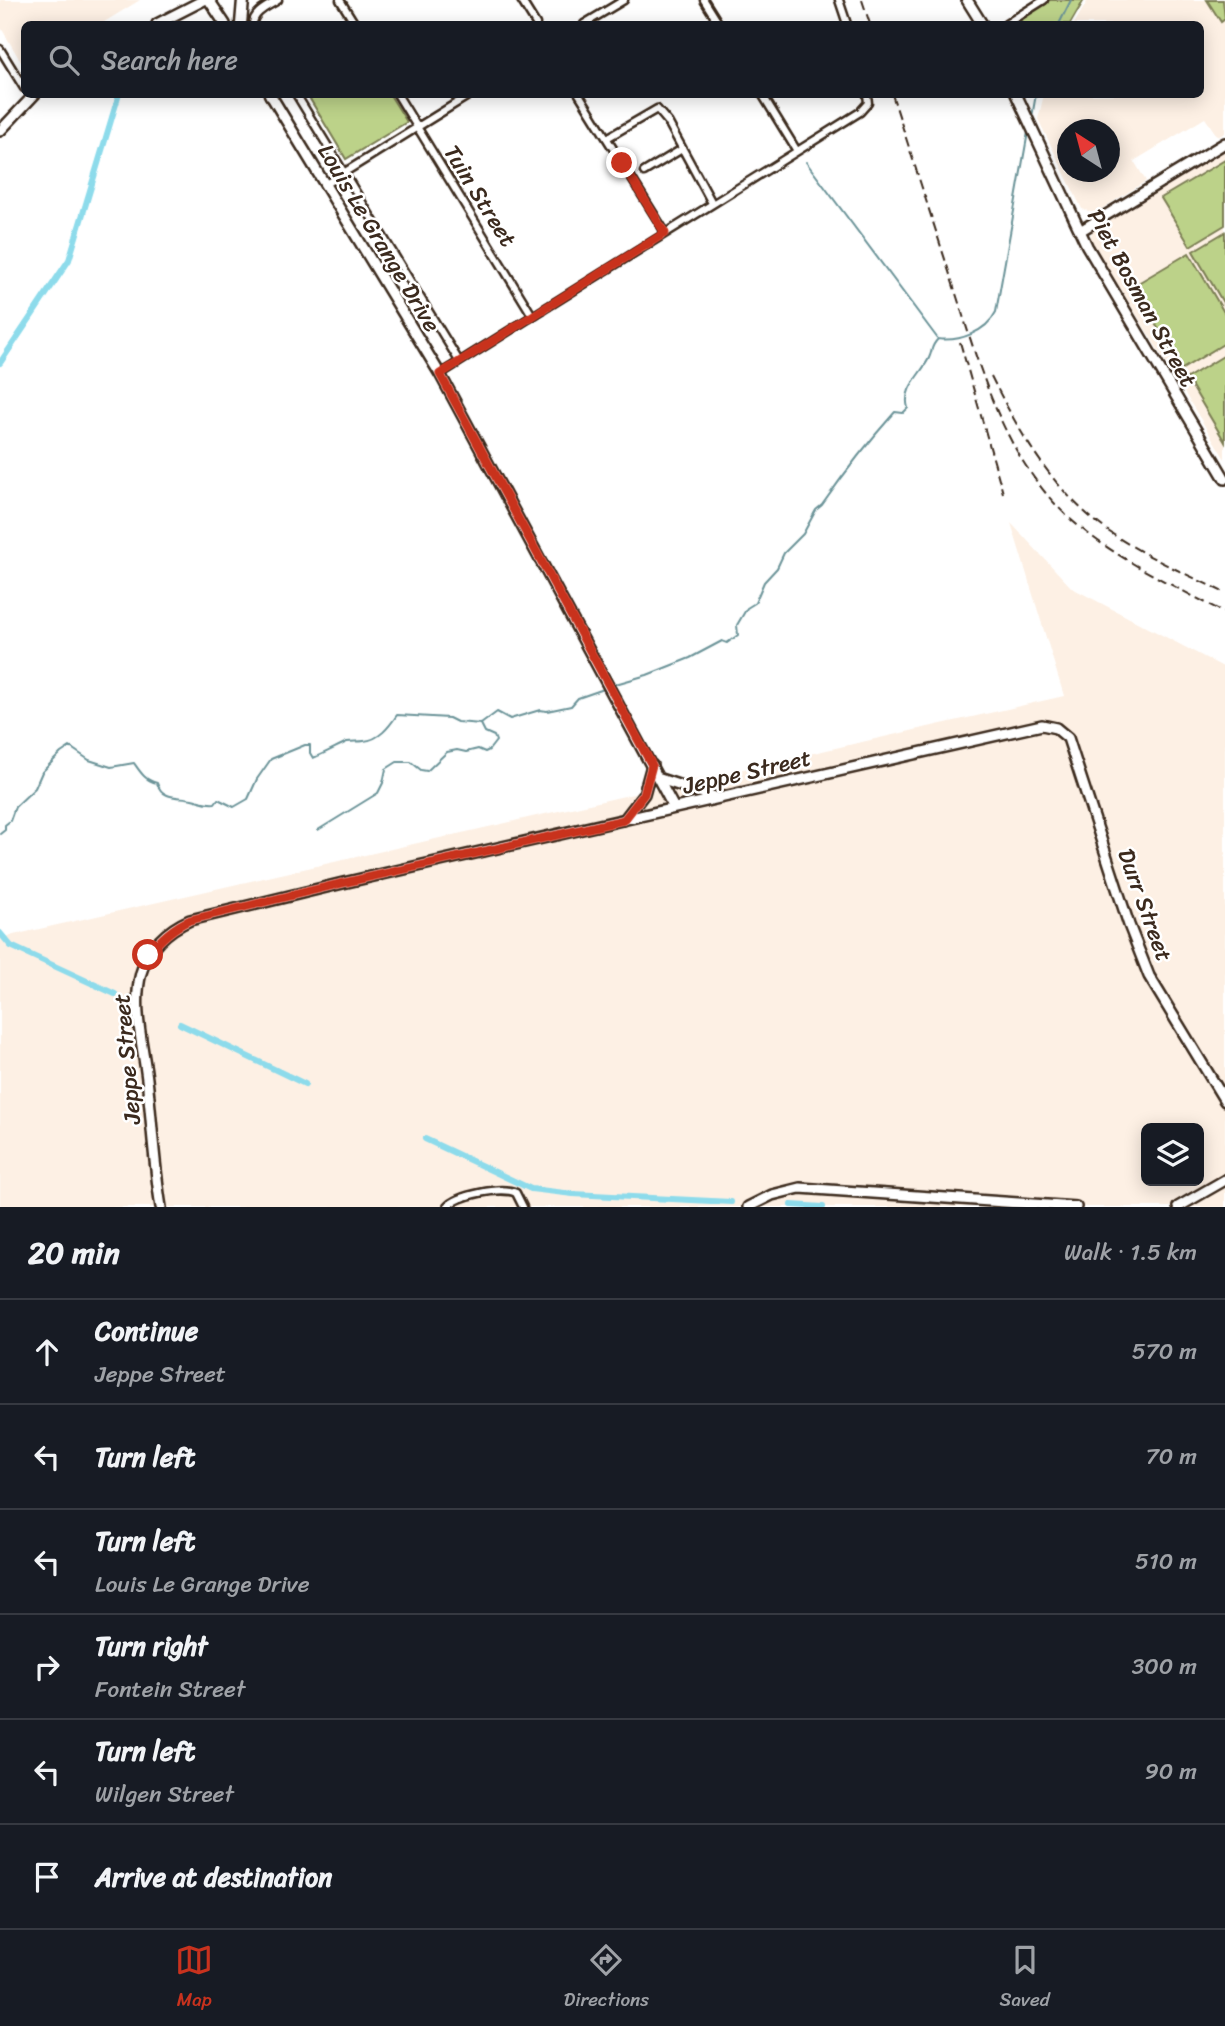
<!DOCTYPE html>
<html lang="en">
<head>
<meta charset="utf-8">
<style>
	body { margin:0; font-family:Sriracha,sans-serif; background:#20242c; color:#f1f3f6 }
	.controls { position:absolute; right:21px; bottom:21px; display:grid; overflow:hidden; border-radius:10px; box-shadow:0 4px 18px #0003 }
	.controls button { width:63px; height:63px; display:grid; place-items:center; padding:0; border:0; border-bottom:2px solid #363941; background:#171b24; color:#f1f3f6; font:35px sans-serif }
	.compass { position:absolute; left:1057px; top:119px; width:63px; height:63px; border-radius:50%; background:#171b24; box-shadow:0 4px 18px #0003; rotate:324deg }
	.stop { position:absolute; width:21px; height:21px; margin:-16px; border:5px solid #c8321e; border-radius:50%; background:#fff }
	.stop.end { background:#c8321e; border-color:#fff; box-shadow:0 2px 7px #0008 }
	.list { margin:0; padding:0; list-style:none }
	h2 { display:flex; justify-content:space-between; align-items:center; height:91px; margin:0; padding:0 28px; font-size:30px }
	h2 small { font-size:23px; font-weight:400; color:#9ea1a6 }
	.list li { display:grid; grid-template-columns:46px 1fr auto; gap:21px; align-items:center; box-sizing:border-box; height:105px; padding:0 28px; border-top:2px solid #363941 }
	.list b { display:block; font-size:26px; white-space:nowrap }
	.list p { margin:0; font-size:23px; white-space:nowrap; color:#9ea1a6 }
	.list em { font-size:23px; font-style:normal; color:#9ea1a6 }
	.icon { flex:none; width:38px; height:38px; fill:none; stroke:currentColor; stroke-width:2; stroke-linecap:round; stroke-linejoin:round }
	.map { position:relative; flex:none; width:1225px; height:1207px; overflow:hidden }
	.search { position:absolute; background:#171b24; box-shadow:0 4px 18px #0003; left:21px; right:21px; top:21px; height:77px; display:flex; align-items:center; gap:18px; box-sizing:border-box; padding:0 24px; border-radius:10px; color:#9ea1a6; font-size:26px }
	.sheet { height:721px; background:#171b24 }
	nav { display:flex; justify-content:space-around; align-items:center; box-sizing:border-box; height:98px; border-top:2px solid #363941; background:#171b24; font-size:19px; color:#9ea1a6 }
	nav a { display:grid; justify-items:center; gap:4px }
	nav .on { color:#c8321e }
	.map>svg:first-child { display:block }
	.built { fill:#fdf0e4; fill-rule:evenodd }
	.green { fill:#bcd289; stroke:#7c7e54; stroke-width:2 }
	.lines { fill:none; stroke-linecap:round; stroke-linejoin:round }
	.stream { stroke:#6c9499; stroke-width:2 }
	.canal { stroke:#8ddbeb; stroke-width:6 }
	.street-casing { stroke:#3b2a1e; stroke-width:11 }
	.secondary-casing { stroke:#3b2a1e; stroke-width:14 }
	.primary-casing { stroke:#3b2a1e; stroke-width:15 }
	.street { stroke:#fff; stroke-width:6 }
	.secondary { stroke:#fff; stroke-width:9 }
	.primary { stroke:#fff; stroke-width:10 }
	.rail { stroke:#3b2a1e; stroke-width:2; stroke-dasharray:10 5; stroke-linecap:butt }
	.route { stroke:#c8321e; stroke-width:9 }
	.labels { text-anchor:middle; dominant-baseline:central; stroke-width:5; stroke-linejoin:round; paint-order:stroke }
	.street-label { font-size:23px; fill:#3b2a1e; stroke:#fff }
</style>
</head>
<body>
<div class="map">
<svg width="1225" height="1207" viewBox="0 0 1225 1207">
	<rect width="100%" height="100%" fill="#fff"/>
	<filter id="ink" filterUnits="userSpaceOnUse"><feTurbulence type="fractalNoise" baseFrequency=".0143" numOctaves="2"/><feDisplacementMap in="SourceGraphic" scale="14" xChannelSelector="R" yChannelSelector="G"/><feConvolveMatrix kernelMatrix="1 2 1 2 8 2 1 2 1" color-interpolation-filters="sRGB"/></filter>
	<g filter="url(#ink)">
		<!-- built -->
		<path class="built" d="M0,0H140L101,24H24V67L0,26Z
			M1088,0H1225V133L1218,137L1205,118L1134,161L1146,181L1095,213L1082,209L1038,119L1044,95L1200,94V24H1074ZM1068,130H1110V172H1068Z
			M1225,150V459L1090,239L1092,232Z
			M1011,523L1072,588L1225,668V1207H0V938L1064,696ZM1146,1128H1199V1181H1146Z"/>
		<!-- green -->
		<path class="green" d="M1049,0H1084L1070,24H1012Z
			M1207,0H1223L1225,19L1221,22Z
			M317,95H390L407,122L346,159L310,99Z
			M1225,160V225L1190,246L1161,198Z
			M1225,232V306L1193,251Z
			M1189,253L1225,314V343L1182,369L1133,286Z
			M1225,355V442L1187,378Z"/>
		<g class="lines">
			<!-- stream -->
			<path class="stream" d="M1059,24L1071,0
				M1032,117L1036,94
				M806,162L938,339C959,342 986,332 996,312L1028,132
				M612,685L647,675L690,658L722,641L727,643L738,635L737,625L747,608L755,603L764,582L777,568L784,553L803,534L816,510L822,505C845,472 869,441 895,412L903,413L908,408C902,388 921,375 929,358C933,350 930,347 938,339
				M318,830L378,793L383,783L386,769L397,762H411L421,770L427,771L447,752L457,750L466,752L478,749L485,752L489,750L496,741L494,736L485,732L481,724L497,712L510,719L540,710L547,711L571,706L578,698L604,689
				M0,834L5,830V825L10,821L15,807L35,788L42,772L61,753L70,747L89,760L111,767L134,763C141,773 145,780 157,783C162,800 179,796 192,799C201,801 205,804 215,803L218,799L234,807L248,799L257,779L271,759L305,745H310V753L313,758C326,753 336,747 347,742C352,741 359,742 364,741C379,740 389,727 397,715L449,718L457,722L481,724"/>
			<!-- canal -->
			<path class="canal" d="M0,363L69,260L119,94
				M0,933L11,946L115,994
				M180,1024L305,1084
				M425,1139L531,1189L573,1194L731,1202
				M791,1205L823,1207"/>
			<!-- street casing -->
			<g class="street-casing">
				<path id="street" d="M340,0L355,24
					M521,0L536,24
					M704,0L719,24
					M839,0L847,24
					M253,24C253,12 269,6 278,0
					M584,24L624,0
					M1006,24L1044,0
					M0,49L24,88
					M296,94L459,361
					M397,94L532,315
					M579,94L665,232
					M762,94L797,151
					M607,138L657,109L668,122L712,203
					M644,172L682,149
					M324,185L471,94
					M440,374L860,112L868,103L867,94
					M447,1207C457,1195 502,1186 516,1193L523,1207"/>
			</g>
			<!-- secondary casing -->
			<g class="secondary-casing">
				<path id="secondary" d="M209,0L225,24
					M967,0L982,24
					M157,24L204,0
					M270,94L440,374L674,808
					M1016,94L1087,246L1225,479
					M0,131L35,94
					M1080,231L1225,143
					M660,779L715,797
					M624,820L644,794L652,765
					M161,1207C154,1165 152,1122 147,1079C143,1045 132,1007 141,973C148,948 167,930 190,920L343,883L1042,725L1056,728L1068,738L1129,925L1149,976L1225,1101
					M748,1207L772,1195L800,1188L1076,1207
					M1178,1207L1225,1180"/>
			</g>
			<!-- primary casing -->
			<g class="primary-casing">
				<path id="primary" d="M241,24L243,0
					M270,94L271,96"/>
			</g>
			<!-- street -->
			<use href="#street" class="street"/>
			<!-- secondary -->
			<use href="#secondary" class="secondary"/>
			<!-- primary -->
			<use href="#primary" class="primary"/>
			<!-- rail -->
			<path class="rail" d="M862,0L870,24
				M892,94C912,157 932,219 952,281C979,365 1001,453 1067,516C1113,558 1171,584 1225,613
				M960,342L1003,493
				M991,376C1021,436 1055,494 1111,533C1146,557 1187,574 1225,593"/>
		</g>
	</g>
	<g class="lines" filter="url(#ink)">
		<!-- route -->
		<path class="route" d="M148,955C160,939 172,928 190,920L343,883L624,820L644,794L652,765L440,374L665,233L622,163"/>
	</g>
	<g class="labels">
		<!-- street labels -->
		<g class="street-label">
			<text transform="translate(480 196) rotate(58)">Tuin Street</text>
			<text transform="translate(379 238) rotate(59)">Louis Le Grange Drive</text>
			<text transform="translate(1142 298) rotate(61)">Piet Bosman Street</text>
			<text transform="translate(747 772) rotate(-13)">Jeppe Street</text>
			<text transform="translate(1145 905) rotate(70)">Durr Street</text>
			<text transform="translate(127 1059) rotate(-95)">Jeppe Street</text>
		</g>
	</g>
</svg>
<div class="controls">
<button><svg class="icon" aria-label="layers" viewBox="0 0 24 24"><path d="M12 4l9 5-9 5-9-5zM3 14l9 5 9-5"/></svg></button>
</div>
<svg class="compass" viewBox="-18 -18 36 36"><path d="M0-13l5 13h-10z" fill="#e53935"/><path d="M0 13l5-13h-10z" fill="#9ea1a6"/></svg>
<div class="stop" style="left:148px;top:955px"></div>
<div class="stop end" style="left:622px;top:163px"></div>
<div class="search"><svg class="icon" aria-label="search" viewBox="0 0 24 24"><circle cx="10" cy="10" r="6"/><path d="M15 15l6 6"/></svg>Search here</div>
</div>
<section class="sheet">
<h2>20 min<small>Walk · 1.5 km</small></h2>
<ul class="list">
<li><svg class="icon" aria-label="ahead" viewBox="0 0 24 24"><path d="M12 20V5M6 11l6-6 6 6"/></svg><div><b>Continue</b><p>Jeppe Street</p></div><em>570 m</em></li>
<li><svg class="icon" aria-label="left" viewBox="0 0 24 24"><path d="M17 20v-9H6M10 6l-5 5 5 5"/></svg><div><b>Turn left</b></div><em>70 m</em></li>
<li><svg class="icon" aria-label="left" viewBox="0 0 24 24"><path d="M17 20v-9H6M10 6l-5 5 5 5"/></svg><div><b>Turn left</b><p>Louis Le Grange Drive</p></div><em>510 m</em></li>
<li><svg class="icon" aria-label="right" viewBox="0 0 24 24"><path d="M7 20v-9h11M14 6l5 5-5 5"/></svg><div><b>Turn right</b><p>Fontein Street</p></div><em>300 m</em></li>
<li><svg class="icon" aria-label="left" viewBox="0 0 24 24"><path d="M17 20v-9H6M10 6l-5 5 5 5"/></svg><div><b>Turn left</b><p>Wilgen Street</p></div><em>90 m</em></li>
<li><svg class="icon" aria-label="arrive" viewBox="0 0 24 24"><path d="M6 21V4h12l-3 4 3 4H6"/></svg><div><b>Arrive at destination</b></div></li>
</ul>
</section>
<nav>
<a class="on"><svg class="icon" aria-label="map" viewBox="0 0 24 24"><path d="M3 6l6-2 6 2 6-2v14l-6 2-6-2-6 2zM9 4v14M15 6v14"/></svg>Map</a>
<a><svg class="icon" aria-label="directions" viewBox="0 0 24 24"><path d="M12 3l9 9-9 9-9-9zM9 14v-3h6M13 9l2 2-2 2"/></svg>Directions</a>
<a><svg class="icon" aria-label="saved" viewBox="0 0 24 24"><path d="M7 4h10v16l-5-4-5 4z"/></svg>Saved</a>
</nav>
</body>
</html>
